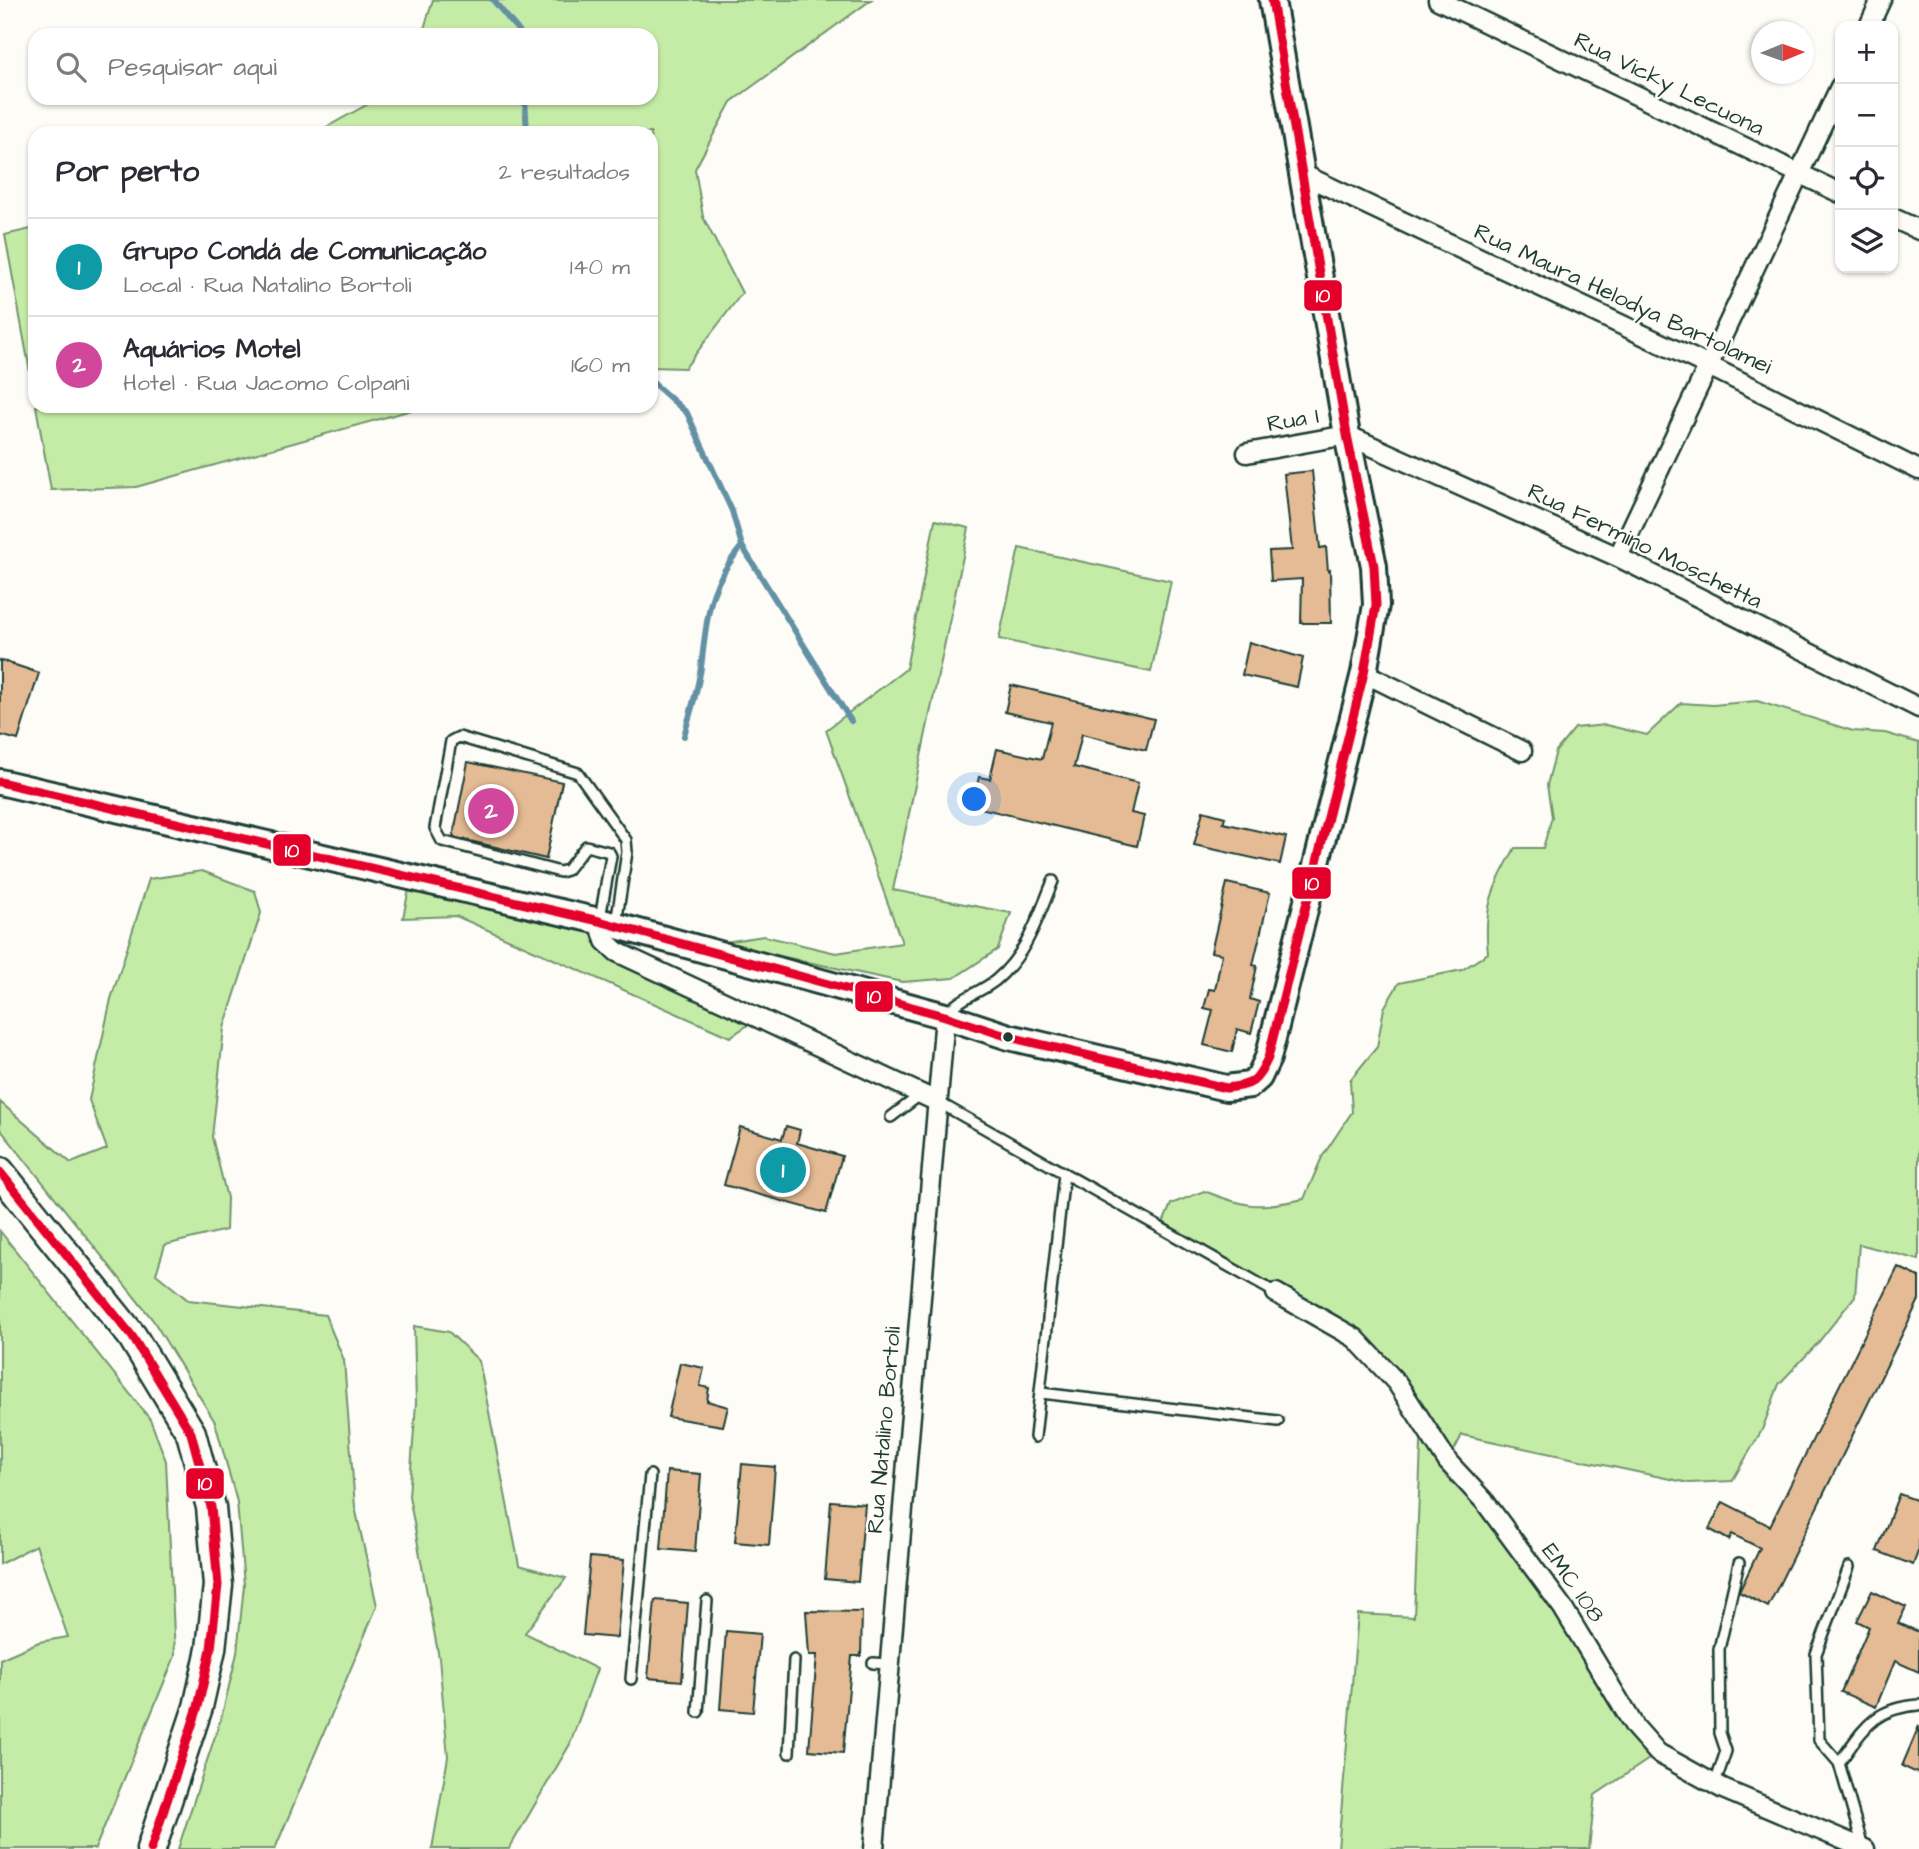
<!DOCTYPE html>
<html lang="pt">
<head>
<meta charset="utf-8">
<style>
	body { margin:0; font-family:"Architects Daughter",sans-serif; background:#f2f2f3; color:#2b2b33 }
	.controls { position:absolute; right:21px; top:21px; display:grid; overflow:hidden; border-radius:14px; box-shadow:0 2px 5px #0004 }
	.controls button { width:63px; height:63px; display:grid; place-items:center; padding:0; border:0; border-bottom:2px solid #e1e1e2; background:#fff; color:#2b2b33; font:35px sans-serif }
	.compass { position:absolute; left:1751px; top:21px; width:63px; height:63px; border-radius:50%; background:#fff; box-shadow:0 2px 5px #0004; rotate:89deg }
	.you { position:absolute; left:975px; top:800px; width:24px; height:24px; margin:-18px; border:5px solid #fff; border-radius:50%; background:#1a73e8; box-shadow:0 0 0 10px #1a73e833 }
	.badge { display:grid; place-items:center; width:46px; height:46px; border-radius:50%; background:#1f6fb2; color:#fff; font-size:23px; font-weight:700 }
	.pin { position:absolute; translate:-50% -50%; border:4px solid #fff; box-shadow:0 2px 7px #0006 }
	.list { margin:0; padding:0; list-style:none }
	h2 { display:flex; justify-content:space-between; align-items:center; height:91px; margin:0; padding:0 28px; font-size:30px }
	h2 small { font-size:23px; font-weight:400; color:#7c7c81 }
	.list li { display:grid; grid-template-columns:46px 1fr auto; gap:21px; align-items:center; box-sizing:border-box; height:98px; padding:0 28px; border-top:2px solid #e1e1e2 }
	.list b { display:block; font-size:26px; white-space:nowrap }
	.list p { margin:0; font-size:23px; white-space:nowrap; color:#7c7c81 }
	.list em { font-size:23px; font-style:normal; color:#7c7c81 }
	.icon { flex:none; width:38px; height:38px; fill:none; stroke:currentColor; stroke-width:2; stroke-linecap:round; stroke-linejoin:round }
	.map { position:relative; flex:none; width:1919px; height:1849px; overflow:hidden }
	.search { position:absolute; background:#fff; box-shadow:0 2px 5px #0004; left:28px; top:28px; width:630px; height:77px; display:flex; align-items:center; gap:18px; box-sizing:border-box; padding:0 24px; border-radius:21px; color:#7c7c81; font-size:26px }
	.panel { position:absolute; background:#fff; box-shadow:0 2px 5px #0004; left:28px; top:126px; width:630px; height:287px; border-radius:21px }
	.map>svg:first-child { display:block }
	.green { fill:#c5eca7; stroke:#72946e; stroke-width:2 }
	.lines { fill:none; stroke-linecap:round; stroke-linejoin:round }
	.stream { stroke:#6391a4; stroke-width:6 }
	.building { fill:#e4bb94; stroke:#1f3d34; stroke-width:2 }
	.lane-casing { stroke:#1f3d34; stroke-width:14 }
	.street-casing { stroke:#1f3d34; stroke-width:23 }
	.secondary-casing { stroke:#1f3d34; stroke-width:30 }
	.primary-casing { stroke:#1f3d34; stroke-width:33 }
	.lane { stroke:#fdfcf7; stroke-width:9 }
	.street { stroke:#fdfcf7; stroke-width:18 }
	.secondary { stroke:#fdfcf7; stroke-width:24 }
	.primary { stroke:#fdfcf7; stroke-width:28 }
	.bus-1-casing { stroke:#fdfcf7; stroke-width:14 }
	.bus-1 { stroke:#e4002b; stroke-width:9 }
	.bus-dot { fill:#1f3d34; stroke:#fdfcf7; stroke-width:2.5 }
	.labels { text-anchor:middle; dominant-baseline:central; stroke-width:5; stroke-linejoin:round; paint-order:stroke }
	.street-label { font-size:23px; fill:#1f3d34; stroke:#fdfcf7 }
	.line-badge { stroke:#fdfcf7; stroke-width:2.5 }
	.badge-label { font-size:19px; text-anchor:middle; font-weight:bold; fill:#fff }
</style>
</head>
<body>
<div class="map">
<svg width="1919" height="1849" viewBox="0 0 1919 1849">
	<rect width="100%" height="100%" fill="#fdfcf7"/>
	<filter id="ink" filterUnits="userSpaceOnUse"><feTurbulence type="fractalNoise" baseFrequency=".0143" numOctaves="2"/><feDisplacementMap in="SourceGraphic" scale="14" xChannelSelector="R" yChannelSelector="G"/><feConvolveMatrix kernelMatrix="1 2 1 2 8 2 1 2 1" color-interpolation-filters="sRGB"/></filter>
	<g filter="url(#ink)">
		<!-- green -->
		<path class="green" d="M433,0H871L731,102L695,169L703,217L742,293L685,368L651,367V133H316L379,98H651V35H422Z
			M35,228V399L5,235Z
			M36,406H426L136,487L51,490Z
			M935,520L969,528L893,890L1011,913L998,949L954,978L902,982L718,943L764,936L836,953L902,943L826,730L906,669Z
			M1019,548L1171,581L1151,672L999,639Z
			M1757,701L1853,731L1885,733L1919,743V1260L1859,1244L1855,1296L1817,1344L1779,1384L1762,1430L1732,1481L1689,1483L1462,1435L1448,1462L1658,1753L1595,1795L1589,1849H1338L1358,1614L1414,1617L1422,1421L1355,1338L1161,1228L1171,1204L1204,1191C1249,1208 1257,1209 1304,1199L1322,1157L1352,1112L1350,1080L1377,1047L1384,1008L1399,983L1462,970L1488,953C1483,906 1493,888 1515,848H1543L1552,817L1547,785L1556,751L1575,728L1606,725L1647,735L1681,703L1713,705Z
			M202,871L255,891L261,913L224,1028L212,1137L227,1198L226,1230L165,1245L156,1274L188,1300L325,1315L344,1360L355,1507L377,1606L275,1849H178L222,1715L237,1653L244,1585L237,1502L215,1422L153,1320L0,1129V1102L71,1163L107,1149L89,1100L111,999L149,879Z
			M411,879L599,921L605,941L760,1017L730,1037L456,916L403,918Z
			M0,1231L150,1419L166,1461L175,1656L95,1849H0V1659L39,1642L68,1637L36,1545L0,1564Z
			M414,1326L449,1332L479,1361L519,1565L566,1578L525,1633L597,1669L570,1744L509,1849H432L448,1757L439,1658L409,1496L416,1403Z"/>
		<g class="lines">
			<!-- stream -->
			<path class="stream" d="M493,0L522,35
				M525,98L527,133
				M651,381L687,413L732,511L742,546L851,721
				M684,736C690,713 698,690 701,667C708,615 706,589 742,546"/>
		</g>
		<!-- building -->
		<path class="building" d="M1312,471L1320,548L1326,547L1328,571L1330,570L1331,623H1301L1302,579L1271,581L1269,551L1292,550L1284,474Z
			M1249,642L1303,658L1297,687L1242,675Z
			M0,660L39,673L18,740L0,735Z
			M1011,685L1154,719L1146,750L1082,734L1074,767L1138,783L1131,813L1144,816L1137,846L972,806L979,777L990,779L997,749L1042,759L1051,722L1005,712Z
			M468,762L562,782L546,859L453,837Z
			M1203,811L1225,817L1223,823L1286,837L1280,864L1194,845Z
			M1227,883L1270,893L1253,965L1257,966L1250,999L1259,1002L1251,1033L1237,1029L1232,1052L1204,1045L1213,1010L1204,1008L1209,989L1215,990L1222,954L1211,952Z
			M786,1126L800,1130L797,1143L842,1156L826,1213L724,1185L740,1127L782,1139Z
			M1898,1267L1919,1277V1300L1768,1607L1739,1592L1760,1548L1732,1534L1729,1540L1709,1529L1723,1502L1770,1526Z
			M680,1363L704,1368L700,1386L709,1388L707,1401L728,1407L723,1426L668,1417Z
			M742,1464L775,1467L769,1545L735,1542Z
			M667,1471L701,1474L695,1552L661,1549Z
			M1899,1494L1919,1501V1549L1913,1565L1877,1551Z
			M831,1501L865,1504L858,1582L825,1579Z
			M590,1557L624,1560L617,1638L583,1635Z
			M1872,1591L1906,1607L1898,1623L1919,1632V1672L1895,1661L1876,1707L1841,1692L1869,1627L1857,1621Z
			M655,1600L688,1603L682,1681L648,1678Z
			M806,1611L862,1612L861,1656H852L843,1753L809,1750L817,1655H809Z
			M726,1631L760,1634L753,1712L720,1709Z
			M1919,1726V1774L1902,1766Z"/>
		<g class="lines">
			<!-- lane casing -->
			<g class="lane-casing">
				<path id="lane" d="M600,918L611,856L609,852L586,846L567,870L560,872L442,841L435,828L451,741L459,737L578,773L626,840L627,852L616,924
					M946,1015C958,998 980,993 996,980C1027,954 1038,917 1053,881
					M938,1102L1276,1293
					M891,1117L920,1095
					M1041,1393L1278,1421
					M1035,1437L1064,1174
					M873,1663L889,1664
					M631,1679L650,1475
					M698,1712L707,1601
					M789,1753L794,1660
					M1839,1763L1819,1740L1816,1654L1849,1567
					M1715,1784L1726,1751L1720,1733L1719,1649L1739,1563
					M1863,1847L1839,1763C1864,1729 1873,1708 1919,1705"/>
			</g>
			<!-- street casing -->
			<g class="street-casing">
				<path id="street" d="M1438,0L1840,193
					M1869,26L1881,0
					M1304,175L1709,366L1919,470
					M1893,218L1919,230
					M1247,453L1347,435L1618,557L1919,708
					M1618,557L1840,87
					M1364,673L1522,751
					M599,921L605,941L617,952L936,1101
					M1276,1293L1355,1338L1397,1383L1448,1462L1485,1502L1563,1608L1635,1727L1658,1753L1723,1789L1865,1849
					M874,1849L945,1016"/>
			</g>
			<!-- secondary casing -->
			<g class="secondary-casing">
				<path id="secondary" d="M0,782L599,921L945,1016L1009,1037L1226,1088L1250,1085L1259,1077L1268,1058L1364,673L1376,605L1374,566L1347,435L1272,0"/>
			</g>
			<!-- primary casing -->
			<g class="primary-casing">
				<path id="primary" d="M0,1172L132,1336L191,1433L211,1507L218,1585L211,1649L198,1707L151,1849"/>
			</g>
			<!-- lane -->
			<use href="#lane" class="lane"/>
			<!-- street -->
			<use href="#street" class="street"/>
			<!-- secondary -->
			<use href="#secondary" class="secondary"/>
			<!-- primary -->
			<use href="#primary" class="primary"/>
			<!-- bus-1 casing -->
			<g class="bus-1-casing">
				<path id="bus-1" d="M0,782L599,921L945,1016L1009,1037L1226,1088C1253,1085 1256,1083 1268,1058L1364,673L1376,605L1374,566L1347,435L1272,0
					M0,1172L132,1336L191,1433L211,1507L218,1585L211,1649L198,1707L151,1849"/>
			</g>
			<!-- bus-1 -->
			<use href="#bus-1" class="bus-1"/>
		</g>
	</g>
	<!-- markers -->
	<circle class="bus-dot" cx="1008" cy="1037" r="6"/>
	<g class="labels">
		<!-- street labels -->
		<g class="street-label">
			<text transform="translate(1669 84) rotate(26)">Rua Vicky Lecuona</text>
			<text transform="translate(1623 299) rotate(25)">Rua Maura Helodya Bartolamei</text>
			<text transform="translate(1293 420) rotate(-10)">Rua I</text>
			<text transform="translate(1645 546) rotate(26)">Rua Fermino Moschetta</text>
			<text transform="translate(884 1430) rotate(-85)">Rua Natalino Bortoli</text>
			<text transform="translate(1573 1583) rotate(55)">EMC 108</text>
		</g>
	</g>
	<g class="line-badge">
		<rect x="1303" y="279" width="40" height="33" rx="7" fill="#e4002b"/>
		<rect x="272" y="833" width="40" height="34" rx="7" fill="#e4002b"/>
		<rect x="1291" y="866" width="41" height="34" rx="7" fill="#e4002b"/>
		<rect x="854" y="980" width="40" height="33" rx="7" fill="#e4002b"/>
		<rect x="185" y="1467" width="40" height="33" rx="7" fill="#e4002b"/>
	</g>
	<g class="badge-label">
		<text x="1323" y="302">10</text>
		<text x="292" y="857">10</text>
		<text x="1312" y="890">10</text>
		<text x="874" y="1003">10</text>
		<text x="205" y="1490">10</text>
	</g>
</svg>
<div class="controls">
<button>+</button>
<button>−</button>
<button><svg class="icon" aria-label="locate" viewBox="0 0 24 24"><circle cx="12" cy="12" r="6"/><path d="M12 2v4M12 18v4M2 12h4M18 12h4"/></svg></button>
<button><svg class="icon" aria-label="layers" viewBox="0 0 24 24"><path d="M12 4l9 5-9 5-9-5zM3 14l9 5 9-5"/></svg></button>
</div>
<svg class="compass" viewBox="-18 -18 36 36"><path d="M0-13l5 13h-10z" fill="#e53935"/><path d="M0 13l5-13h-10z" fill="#7c7c81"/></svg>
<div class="you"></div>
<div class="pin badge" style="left:783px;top:1170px;background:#0f9aa8">1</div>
<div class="pin badge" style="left:491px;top:811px;background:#d1479c">2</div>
<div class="search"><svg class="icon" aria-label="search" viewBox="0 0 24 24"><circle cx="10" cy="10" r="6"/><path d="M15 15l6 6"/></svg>Pesquisar aqui</div>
<section class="panel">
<h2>Por perto<small>2 resultados</small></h2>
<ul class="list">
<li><span class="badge" style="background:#0f9aa8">1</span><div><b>Grupo Condá de Comunicação</b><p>Local · Rua Natalino Bortoli</p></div><em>140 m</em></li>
<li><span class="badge" style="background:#d1479c">2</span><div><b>Aquários Motel</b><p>Hotel · Rua Jacomo Colpani</p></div><em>160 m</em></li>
</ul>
</section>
</div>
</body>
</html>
